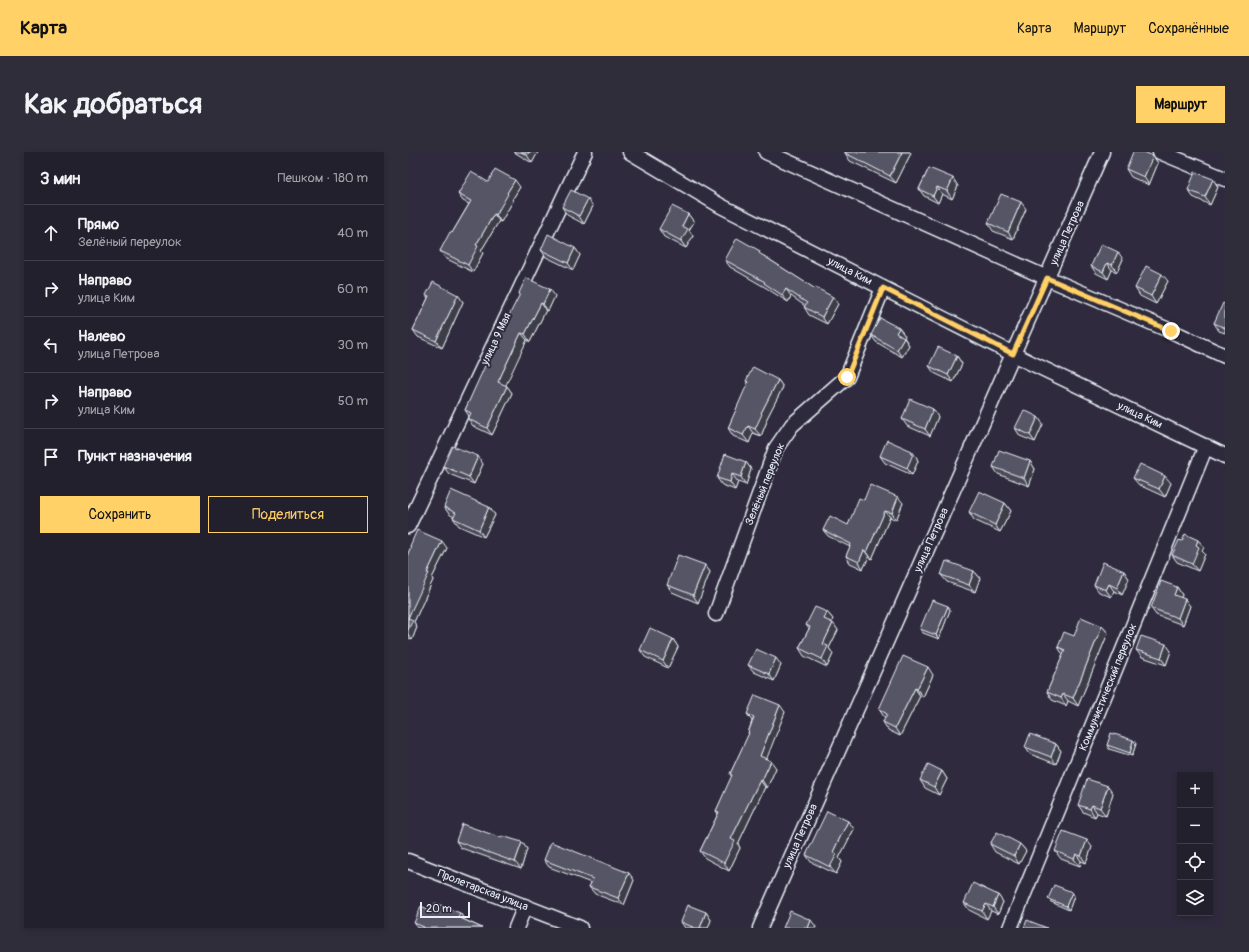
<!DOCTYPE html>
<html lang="ru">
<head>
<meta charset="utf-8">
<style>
	body { margin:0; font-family:Pangolin,sans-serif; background:#2f2d3a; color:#f1f3f6 }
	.controls { position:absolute; right:12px; bottom:12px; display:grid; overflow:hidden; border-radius:0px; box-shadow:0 2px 6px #0003 }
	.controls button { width:36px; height:36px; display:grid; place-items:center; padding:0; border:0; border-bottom:1px solid #403e4a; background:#23202e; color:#f1f3f6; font:20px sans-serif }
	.scale { position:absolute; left:12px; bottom:10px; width:50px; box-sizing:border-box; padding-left:4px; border:2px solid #e8f1f8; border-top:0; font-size:11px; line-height:14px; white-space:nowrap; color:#e8f1f8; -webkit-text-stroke:3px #2f2a3d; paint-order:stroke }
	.stop { position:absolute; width:12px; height:12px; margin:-9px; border:3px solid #ffd166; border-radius:50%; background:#fff }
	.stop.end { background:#ffd166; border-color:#fff; box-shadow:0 1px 4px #0008 }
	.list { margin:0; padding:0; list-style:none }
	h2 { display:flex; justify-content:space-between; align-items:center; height:52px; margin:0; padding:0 16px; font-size:17px }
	h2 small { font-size:13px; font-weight:400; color:#a3a3aa }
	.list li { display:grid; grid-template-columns:26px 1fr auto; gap:12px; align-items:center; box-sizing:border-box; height:56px; padding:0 16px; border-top:1px solid #403e4a }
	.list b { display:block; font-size:15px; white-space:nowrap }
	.list p { margin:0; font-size:13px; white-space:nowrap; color:#a3a3aa }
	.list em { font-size:13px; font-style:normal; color:#a3a3aa }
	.actions { display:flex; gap:8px; padding:12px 16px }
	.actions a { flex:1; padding:9px 0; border:1px solid #ffd166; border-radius:0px; text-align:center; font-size:14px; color:#ffd166 }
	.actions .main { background:#ffd166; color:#111 }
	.icon { flex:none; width:22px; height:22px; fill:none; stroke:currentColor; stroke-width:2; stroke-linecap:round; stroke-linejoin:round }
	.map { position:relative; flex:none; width:817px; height:776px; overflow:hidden; border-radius:0px }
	header { display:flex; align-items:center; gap:24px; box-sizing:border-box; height:56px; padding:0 20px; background:#ffd166; color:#111 }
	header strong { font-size:19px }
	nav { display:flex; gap:22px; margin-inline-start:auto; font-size:14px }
	.intro { display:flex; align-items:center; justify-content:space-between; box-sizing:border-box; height:96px; padding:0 24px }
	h1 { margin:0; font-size:28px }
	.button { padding:10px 18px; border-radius:0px; background:#ffd166; color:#111; font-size:14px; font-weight:700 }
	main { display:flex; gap:24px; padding:0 24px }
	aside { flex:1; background:#23202e; border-radius:0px; box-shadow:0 2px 6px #0003 }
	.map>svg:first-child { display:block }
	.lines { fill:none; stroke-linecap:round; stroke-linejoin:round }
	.minor-casing { stroke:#e8f1f8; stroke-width:17 }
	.minor { stroke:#2f2a3d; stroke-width:14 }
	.wall { fill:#4b4957; stroke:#e8f1f8 }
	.shaded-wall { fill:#3d3c47; stroke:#e8f1f8 }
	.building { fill:#575565; stroke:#e8f1f8 }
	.route { stroke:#ffd166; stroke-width:5 }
	.labels { text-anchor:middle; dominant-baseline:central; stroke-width:4; stroke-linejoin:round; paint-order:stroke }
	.street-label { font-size:11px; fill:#e8f1f8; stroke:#2f2a3d }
</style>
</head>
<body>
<header>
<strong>Карта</strong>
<nav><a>Карта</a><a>Маршрут</a><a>Сохранённые</a></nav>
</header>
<div class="intro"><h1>Как добраться</h1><a class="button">Маршрут</a></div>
<main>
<aside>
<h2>3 мин<small>Пешком · 180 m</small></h2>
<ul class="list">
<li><svg class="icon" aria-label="ahead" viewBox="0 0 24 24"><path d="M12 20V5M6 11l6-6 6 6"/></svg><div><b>Прямо</b><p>Зелёный переулок</p></div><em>40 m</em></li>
<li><svg class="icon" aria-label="right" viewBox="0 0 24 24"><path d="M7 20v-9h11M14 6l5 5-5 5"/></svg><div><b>Направо</b><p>улица Ким</p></div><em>60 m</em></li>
<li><svg class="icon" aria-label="left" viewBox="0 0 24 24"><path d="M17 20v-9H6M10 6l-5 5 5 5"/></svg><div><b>Налево</b><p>улица Петрова</p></div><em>30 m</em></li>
<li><svg class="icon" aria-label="right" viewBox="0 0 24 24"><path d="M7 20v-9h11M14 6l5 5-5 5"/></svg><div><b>Направо</b><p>улица Ким</p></div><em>50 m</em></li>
<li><svg class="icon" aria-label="arrive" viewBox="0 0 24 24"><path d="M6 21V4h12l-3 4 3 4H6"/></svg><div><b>Пункт назначения</b></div></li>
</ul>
<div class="actions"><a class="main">Сохранить</a><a>Поделиться</a></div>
</aside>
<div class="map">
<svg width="817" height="776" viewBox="0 0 817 776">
	<rect width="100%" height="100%" fill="#2f2a3d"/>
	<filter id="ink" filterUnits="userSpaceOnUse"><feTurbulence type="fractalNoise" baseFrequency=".025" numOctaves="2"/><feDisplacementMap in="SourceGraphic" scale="8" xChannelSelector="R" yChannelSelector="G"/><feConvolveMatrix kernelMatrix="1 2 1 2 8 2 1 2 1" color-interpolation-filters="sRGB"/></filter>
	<g filter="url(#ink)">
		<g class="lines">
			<!-- minor casing -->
			<g class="minor-casing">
				<path id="minor" d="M222,0L313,54L621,210L817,304
					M358,0L639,126L763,179L817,204
					M752,0L817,27
					M0,374L177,0
					M308,462L368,296L384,273L439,225L475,136
					M0,709L172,776
					M108,776L117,754
					M352,776L694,0
					M602,776L798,294"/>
			</g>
			<!-- minor -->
			<use href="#minor" class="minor"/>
		</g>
		<!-- wall -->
		<path class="wall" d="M106,0H130L124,11Z
			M437,0H502L503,1L488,31L442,9L437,1Z
			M745,4L750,11L741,33L723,25L718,17Z
			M521,16L550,34L544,47L534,42L530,51L516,44L511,37Z
			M805,27L810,35L802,53L785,45L780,38Z
			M112,35L104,48L105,49L93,70L91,69L73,99L75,101L65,120L37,106L32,99L44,81L61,52L55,49L50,42Z
			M185,54L176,72L159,63L154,55Z
			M618,57L605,87L585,79L580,71Z
			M280,62L286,70L281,78L285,84L278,96L256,85L251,77Z
			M167,96L172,103L165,118L138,105L133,98Z
			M356,104L430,152L419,172L401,163L396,155L397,154L383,144L380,150L361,138L360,137L322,115L317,108Z
			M715,107L709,120L704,118L700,127L688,121L683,114Z
			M760,129L748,152L732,144L727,136Z
			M111,141L147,144L140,159L138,158L122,190L119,188L97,233L99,234L104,241L84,283L65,274L60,267L61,264L57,258L112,143Z
			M18,143H50L55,150L34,196L10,185L5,178L20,146Z
			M817,152V181L811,179L806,171Z
			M491,176L497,184L496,185L501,193L494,205L468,190L463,183Z
			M549,204L554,212L545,230L526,221L521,214Z
			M370,228L375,235L358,268L359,269L353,284L345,281L341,291L325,284L320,276L340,232L338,229Z
			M525,257L530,265L522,284L499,274L494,267Z
			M630,265L635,272L627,290L612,284L607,276Z
			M472,304L509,306V307L510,309L504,323L477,311Z
			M622,309L627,317L621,334L590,322L585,315Z
			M338,310L343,317L338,333L330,330L327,338L314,333L309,326Z
			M75,312L66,332L41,322L35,314Z
			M725,326L763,331L757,345L731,333Z
			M456,348L495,351L488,368L482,365L464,407L461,405L455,417L442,411L438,404L442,395L420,384L415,378L440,373Z
			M597,351L603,359L592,380L566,368L561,360Z
			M36,355H81L87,363L76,385L51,374L45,366L46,365L41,362Z
			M790,388L796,395L794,399L797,402L790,419L769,410L764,403L774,389Z
			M2,394L39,396L24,426L25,428L6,470L9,475L4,488L0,486V401L3,396Z
			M297,413L302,420L290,451L264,440L259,433Z
			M566,419L572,426L567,440L539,430L533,423Z
			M716,419L721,427L714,443L706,439L703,445L691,440L686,433Z
			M769,435L774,443L773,446L782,454L775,473L748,463L743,456Z
			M540,454L542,458L531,487L515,481L512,477Z
			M419,460L425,467L423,470L430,478L421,496L425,502L419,515L396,504L391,496L401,477L398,473Z
			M694,474L700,481L670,554L660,549L658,554L644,548L639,540L655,503L650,495L666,484Z
			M265,487L270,495L260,516L237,505L232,498Z
			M728,498L763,499L758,513L734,505Z
			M340,513H373L366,529L346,520Z
			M525,523L515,545L512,544L492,584L480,578L475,570L477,565H476L471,557Z
			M377,560L358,607L368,616L359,636L357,635L330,692L332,696L321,719L297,706L292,699L310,662L308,659L324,625L322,622L341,582L340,581L344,569L339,562Z
			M725,588L728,592L724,604L701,597L699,593Z
			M648,592L653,599L648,612L622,602L617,595Z
			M534,619L539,627L531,643L517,636L512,628Z
			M705,641L698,664L689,661L687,665L675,660L670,653Z
			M440,669L446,677L431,706L434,710L428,722L403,710L398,703Z
			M48,689L114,690L119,697L113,717L53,696Z
			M582,692H612L618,699L611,712L587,700Z
			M684,695L678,711L673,709L672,714L653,707L647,699Z
			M136,708L226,728L216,753L187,742L181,735L183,731L141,715Z
			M664,740L666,744L661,758L643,750L640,747Z
			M590,743L595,750L590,762L583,759L579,767L561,758L556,751Z
			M24,759L52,761L57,768L74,776H10L6,771Z
			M298,760L303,768L300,776H277L273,770Z"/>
		<!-- shaded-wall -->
		<path class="shaded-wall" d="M121,0H130L124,11L119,3Z
			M494,0H502L503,1L488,31L482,24Z
			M745,4L750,11L741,33L736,25Z
			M545,26L550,34L544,47L539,39Z
			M805,27L810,35L802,53L797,45Z
			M107,28L112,35L104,48L105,49L93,70L88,63L99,41Z
			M529,35L534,42L530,51L525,44Z
			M180,47L185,54L176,72L171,64Z
			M613,50L618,57L605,87L600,80Z
			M86,62L91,69L73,99L75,101L65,120L60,113L68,93Z
			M280,62L286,70L281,78L285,84L278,96L273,89L274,74Z
			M167,96L172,103L165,118L160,111Z
			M710,100L715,107L709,120L704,113Z
			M699,111L704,118L700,127L695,120Z
			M754,122L760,129L748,152L743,144Z
			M142,137L147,144L140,159L135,152Z
			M378,137L383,144L380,150L374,143Z
			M50,143L55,150L34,196L28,189Z
			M425,145L430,152L419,172L414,165Z
			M133,151L138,158L122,190L117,182Z
			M491,176L497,184L494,189L488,181Z
			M113,181L119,188L96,237L90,230Z
			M496,186L501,193L494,205L489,198Z
			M549,204L554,212L545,230L540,223Z
			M370,228L375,235L358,268L359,269L353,284L347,277L353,261Z
			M99,234L104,241L84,283L79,276Z
			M525,257L530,265L522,284L517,277Z
			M630,265L635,272L627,290L622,283Z
			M340,274L345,281L341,291L335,283Z
			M504,299L509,306V307L510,309L504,323L499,316Z
			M70,304L75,312L66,332L61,325Z
			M622,309L627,317L621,334L616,326Z
			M338,310L343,317L338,333L333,325Z
			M324,322L330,330L327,338L322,330Z
			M757,324L763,331L757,345L751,337Z
			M490,345L495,351L488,368L484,361Z
			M597,351L603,359L592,380L587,373Z
			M81,355L87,363L76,385L71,378Z
			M477,359L482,365L464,407L459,400Z
			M790,388L796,395L794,399L797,402L790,419L784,412L788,393Z
			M34,389L39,396L24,426L25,428L6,470L9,475L4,488L0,482V466L19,421Z
			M456,398L461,405L455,417L451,410Z
			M297,413L302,420L290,451L285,443Z
			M566,419L572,426L567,440L561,433Z
			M716,419L721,427L714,443L709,436Z
			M701,432L706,439L703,445L698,438Z
			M769,435L774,443L771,450L766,443Z
			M777,447L782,454L775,473L770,466Z
			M540,454L542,458L531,487L528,483Z
			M419,460L425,467L422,474L416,467Z
			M425,471L430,478L421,496L425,502L419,515L414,507L415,492Z
			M694,474L700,481L670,554L665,546Z
			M265,487L270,495L260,516L255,509Z
			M758,492L763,499L758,513L753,506Z
			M368,506L373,513L366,529L361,522Z
			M520,515L525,523L515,545L509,537Z
			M507,536L512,544L492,584L487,576Z
			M655,542L660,549L658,554L653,546Z
			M372,553L377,560L357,611L352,604Z
			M725,588L728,592L724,604L722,601Z
			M648,592L653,599L648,612L643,605Z
			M363,609L368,616L359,636L354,628Z
			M534,619L539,627L531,643L526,635Z
			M352,628L357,635L330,692L332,696L321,719L316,711L323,687Z
			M700,634L705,641L698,664L692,656Z
			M684,653L689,661L687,665L682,657Z
			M440,669L446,677L431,706L434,710L428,722L422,715L425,700Z
			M679,688L684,695L678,711L673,704Z
			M114,690L119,697L113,717L107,710Z
			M612,692L618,699L611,712L606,704Z
			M668,702L673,709L672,714L666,707Z
			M221,721L226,728L216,753L210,746Z
			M664,740L666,744L661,758L658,754Z
			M590,743L595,750L590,762L585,755Z
			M578,752L583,759L579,767L574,759Z
			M298,760L303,768L300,776H292Z
			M52,761L57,769L50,765Z
			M403,768L408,775V776H400Z"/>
		<!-- building -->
		<path class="building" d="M113,0H121L119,3Z
			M437,0H494L482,24L437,1Z
			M725,0H736L745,4L736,25L718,17Z
			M521,16L545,26L539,39L529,35L525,44L511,37Z
			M87,17L107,28L99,41L100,42L88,63L86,62L68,93L70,94L60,113L32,99L42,80L44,81L63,49L50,42L63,20L80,30Z
			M787,20L805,27L797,45L780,38Z
			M163,38L180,47L171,64L154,55Z
			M593,42L613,50L600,80L580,71Z
			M264,54L280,62L274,74L280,77L273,89L251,77Z
			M140,82L167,96L160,111L133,98Z
			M329,86L352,99L351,101L406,136L407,135L425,145L414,165L396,155L399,151L378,137L374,143L356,131L357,130L317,108Z
			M693,92L710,100L704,113L699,111L695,120L683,114Z
			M738,114L754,122L743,144L727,136Z
			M118,126L142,137L135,152L133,151L117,182L113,181L90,230L99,234L79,276L60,267L63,261L57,258L90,185L112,142L111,141Z
			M25,130L50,143L28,189L5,178L21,144L18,143Z
			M815,151L817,152V176L806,171Z
			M472,166L491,176L488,181L496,186L489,198L463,183Z
			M530,195L549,204L540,223L521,214Z
			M345,215L370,228L353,261L354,262L347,277L340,274L335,283L320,276L340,230L338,229Z
			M502,247L525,257L517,277L494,267Z
			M616,258L630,265L622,283L607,276Z
			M479,288L504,299L503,301L505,302L499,316L472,304Z
			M44,294L70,304L61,325L35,314Z
			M591,298L622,309L616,326L585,315Z
			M317,302L338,310L333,325L324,322L322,330L309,326Z
			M732,312L757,324L751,337L725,326Z
			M462,333L490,345L484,361L477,359L459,400L456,398L451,410L438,404L443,392L415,378L422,364L440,373L451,346L456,348Z
			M43,338L81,355L71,378L45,366L48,361L36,355Z
			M571,339L597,351L587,373L561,360Z
			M9,378L34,389L19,421H21L0,466V401L3,395L2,394Z
			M777,382L790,388L788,393L791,395L784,412L764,403L771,388L774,389Z
			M270,403L297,413L285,443L259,433Z
			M538,409L566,419L561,433L533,423Z
			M695,410L716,419L709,436L701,432L698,438L686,433Z
			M753,429L769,435L766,443L777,447L770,466L743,456Z
			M524,448L540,454L528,483L512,477Z
			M407,455L419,460L416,467L425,471L415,492L420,494L414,507L391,496L402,475L398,473Z
			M673,465L694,474L665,546L655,542L653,546L639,540L657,498L650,495L656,480L666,484Z
			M0,466L5,468L0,478Z
			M242,476L265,487L255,509L232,498Z
			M733,484L758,492L753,506L728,498Z
			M348,497L368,506L361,522L340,513Z
			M495,504L520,515L509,537L507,536L487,576L475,570L479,562L471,557Z
			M347,543L372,553L352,604L363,609L354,628H352L323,687L327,689L316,711L292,699L311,660L308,659L324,623L322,622L341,581H340L346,565L339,562Z
			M703,581L725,588L722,601L699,593Z
			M622,582L648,592L643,605L617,595Z
			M520,612L534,619L526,635L512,628Z
			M679,627L700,634L692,656L684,653L682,657L670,653Z
			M419,659L440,669L425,700L429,702L422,715L398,703Z
			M54,672L94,686V684L114,690L107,710L48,689Z
			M655,679L679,688L673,704L668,702L666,707L647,699Z
			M589,680L612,692L606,704L582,692Z
			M143,690L221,721L210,746L181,735L185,727L136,708Z
			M565,731L590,743L585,755L578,752L574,759L556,751Z
			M646,733L664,740L658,754L640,747Z
			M27,751L52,761L50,765L74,776H16V775L6,771L13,754L24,759Z
			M280,753L298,760L292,776H287L273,770Z
			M382,759L403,768L400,776H375Z
			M619,768L639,776H616Z"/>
	</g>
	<g class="lines" filter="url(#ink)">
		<!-- route -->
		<path class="route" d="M439,225L475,136L605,202L639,126L763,179"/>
	</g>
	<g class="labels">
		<!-- street labels -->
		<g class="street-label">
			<text transform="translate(659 81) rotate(-66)">улица Петрова</text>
			<text transform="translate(442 119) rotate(27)">улица Ким</text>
			<text transform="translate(88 187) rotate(-65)">улица 9 Мая</text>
			<text transform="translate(732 263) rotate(25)">улица Ким</text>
			<text transform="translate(357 332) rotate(-68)">Зелёный переулок</text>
			<text transform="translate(523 388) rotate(-66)">улица Петрова</text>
			<text transform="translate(700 535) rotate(-68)">Коммунистический переулок</text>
			<text transform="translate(392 684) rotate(-66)">улица Петрова</text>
			<text transform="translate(75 738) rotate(21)">Пролетарская улица</text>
		</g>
	</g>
</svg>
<div class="controls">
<button>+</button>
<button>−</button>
<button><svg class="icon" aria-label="locate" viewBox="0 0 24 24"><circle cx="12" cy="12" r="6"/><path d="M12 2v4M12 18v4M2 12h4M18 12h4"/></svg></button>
<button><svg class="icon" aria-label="layers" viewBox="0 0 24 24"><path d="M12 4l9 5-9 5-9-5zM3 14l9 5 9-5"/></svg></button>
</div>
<div class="scale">20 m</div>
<div class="stop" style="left:439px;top:225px"></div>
<div class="stop end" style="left:763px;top:179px"></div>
</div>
</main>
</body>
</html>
